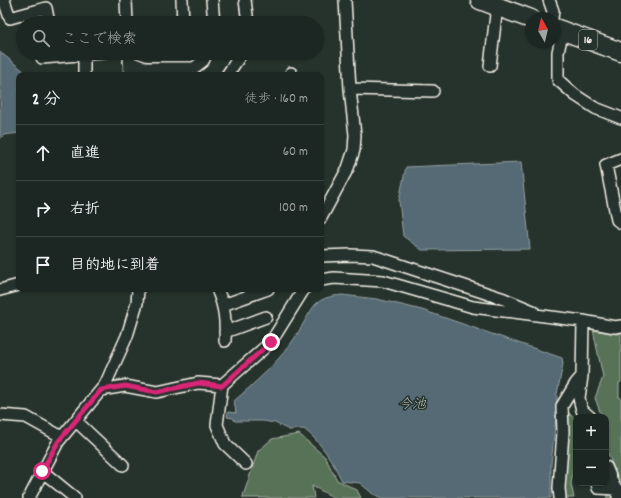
<!DOCTYPE html>
<html lang="ja">
<head>
<meta charset="utf-8">
<style>
	body { margin:0; font-family:Dekko,"Klee One",sans-serif; background:#29322f; color:#f1f3f6 }
	.controls { position:absolute; right:12px; bottom:12px; display:grid; overflow:hidden; border-radius:8px; box-shadow:0 1px 3px #0004 }
	.controls button { width:36px; height:36px; display:grid; place-items:center; padding:0; border:0; border-bottom:1px solid #3a4340; background:#1c2622; color:#f1f3f6; font:20px sans-serif }
	.compass { position:absolute; left:525px; top:12px; width:36px; height:36px; border-radius:50%; background:#1c2622; box-shadow:0 1px 3px #0004; rotate:352deg }
	.stop { position:absolute; width:12px; height:12px; margin:-9px; border:3px solid #db2777; border-radius:50%; background:#fff }
	.stop.end { background:#db2777; border-color:#fff; box-shadow:0 1px 4px #0008 }
	.list { margin:0; padding:0; list-style:none }
	h2 { display:flex; justify-content:space-between; align-items:center; height:52px; margin:0; padding:0 16px; font-size:17px }
	h2 small { font-size:13px; font-weight:400; color:#a0a5a5 }
	.list li { display:grid; grid-template-columns:26px 1fr auto; gap:12px; align-items:center; box-sizing:border-box; height:56px; padding:0 16px; border-top:1px solid #3a4340 }
	.list b { display:block; font-size:15px; white-space:nowrap }
	.list em { font-size:13px; font-style:normal; color:#a0a5a5 }
	.icon { flex:none; width:22px; height:22px; fill:none; stroke:currentColor; stroke-width:2; stroke-linecap:round; stroke-linejoin:round }
	.map { position:relative; flex:none; width:621px; height:498px; overflow:hidden }
	.search { position:absolute; background:#1c2622; box-shadow:0 1px 3px #0004; left:16px; top:16px; width:308px; height:44px; display:flex; align-items:center; gap:10px; box-sizing:border-box; padding:0 14px; border-radius:22px; color:#a0a5a5; font-size:15px }
	.panel { position:absolute; background:#1c2622; box-shadow:0 1px 3px #0004; left:16px; top:72px; width:308px; height:220px; border-radius:8px }
	.map>svg:first-child { display:block }
	.green { fill:#597258; stroke:#a6b2a0 }
	.water { fill:#566b74; stroke:#95a1a2 }
	.lines { fill:none; stroke-linecap:round; stroke-linejoin:round }
	.street-casing { stroke:#f4f1e8; stroke-width:14 }
	.primary-casing { stroke:#f4f1e8; stroke-width:21 }
	.street { stroke:#26332d; stroke-width:11 }
	.primary { stroke:#26332d; stroke-width:18 }
	.route { stroke:#db2777; stroke-width:5 }
	.labels { text-anchor:middle; dominant-baseline:central; stroke-width:3; stroke-linejoin:round; paint-order:stroke }
	.shield { fill:#26332d; stroke:#b6b8b0; stroke-width:1 }
	.shield-label { font-size:12px; font-weight:bold; fill:#f4f1e8 }
	.water-label { font-size:14px; font-style:italic; fill:#b5bbba; stroke:#26332d }
</style>
</head>
<body>
<div class="map">
<svg width="621" height="498" viewBox="0 0 621 498">
	<rect width="100%" height="100%" fill="#26332d"/>
	<filter id="ink" filterUnits="userSpaceOnUse"><feTurbulence type="fractalNoise" baseFrequency=".025" numOctaves="2"/><feDisplacementMap in="SourceGraphic" scale="8" xChannelSelector="R" yChannelSelector="G"/><feConvolveMatrix kernelMatrix="1 2 1 2 8 2 1 2 1" color-interpolation-filters="sRGB"/></filter>
	<g filter="url(#ink)">
		<!-- green -->
		<path class="green" d="M593,330L617,334L621,333V382L619,383V397L621,398V498H606L619,480L606,449V417H602L595,398L603,377Z
			M569,413L576,420V448L571,484L574,498H566L564,484Z
			M299,434L325,457L337,480L357,490L361,498H335L312,486L314,498H243V496L258,451L272,439Z"/>
		<!-- water -->
		<path class="water" d="M0,52L25,72L26,75H19V133L4,135L0,139Z
			M521,162L530,249L422,250L403,236L399,200L406,167Z
			M342,295L377,299L422,310L562,358L563,364L557,394V409L551,464V498H383L373,494L360,483L342,481C333,462 321,442 304,429L289,430L275,423L263,421H235L233,418L227,417L228,412L236,413L234,401C255,383 276,364 292,342C299,333 310,309 317,303C325,297 332,296 342,295Z"/>
		<g class="lines">
			<!-- street casing -->
			<g class="street-casing">
				<path id="street" d="M4,0L10,18L46,8L49,23
					M126,0L127,23
					M182,0L183,23
					M212,0L214,23
					M245,0L248,23
					M549,0L553,11L552,18
					M563,30L558,52V80L575,95L595,108L621,118
					M129,53L130,75
					M84,55V75
					M42,58L103,53
					M129,62L145,68H194L203,61L207,53
					M490,66L497,6
					M291,73V75
					M227,75L242,53
					M350,89L433,91
					M621,159L606,165L617,220L621,223
					M321,218L348,168L354,150L355,135L350,89L345,0
					M321,256L351,255L373,256L504,299L533,311
					M321,280L334,278L383,281L473,307L583,321L615,327L621,326
					M217,289C225,308 226,321 225,341
					M0,290L19,285
					M223,305L268,289
					M583,321L582,376L579,398L582,410L590,417
					M225,332L266,317
					M222,385L217,425L225,444L246,464
					M101,390L125,386L157,392L198,383L222,385L271,342L304,289
					M0,415L26,417L62,437
					M76,421L123,465
					M606,467L619,498
					M42,471L75,498
					M597,483L598,488L616,489L620,491
					M29,498L58,442L105,385L127,336L137,303L138,289
					M560,498L559,488L563,432L562,406L576,383L582,376"/>
			</g>
			<!-- primary casing -->
			<g class="primary-casing">
				<path id="primary" d="M480,0L531,19
					M555,28L621,52"/>
			</g>
			<!-- street -->
			<use href="#street" class="street"/>
			<!-- primary -->
			<use href="#primary" class="primary"/>
		</g>
	</g>
	<g class="lines" filter="url(#ink)">
		<!-- route -->
		<path class="route" d="M42,471L58,442L101,390L125,386L157,392L198,383L222,386L271,342"/>
	</g>
	<g class="labels">
		<!-- shield labels -->
		<rect class="shield" x="579" y="30" width="18" height="20" rx="3"/>
		<g class="shield-label">
			<text x="588" y="40">16</text>
		</g>
		<!-- water labels -->
		<g class="water-label">
			<text x="412" y="405">今池</text>
		</g>
	</g>
</svg>
<div class="controls">
<button>+</button>
<button>−</button>
</div>
<svg class="compass" viewBox="-18 -18 36 36"><path d="M0-13l5 13h-10z" fill="#e53935"/><path d="M0 13l5-13h-10z" fill="#a0a5a5"/></svg>
<div class="stop" style="left:42px;top:471px"></div>
<div class="stop end" style="left:271px;top:342px"></div>
<div class="search"><svg class="icon" aria-label="search" viewBox="0 0 24 24"><circle cx="10" cy="10" r="6"/><path d="M15 15l6 6"/></svg>ここで検索</div>
<section class="panel">
<h2>2 分<small>徒歩 · 160 m</small></h2>
<ul class="list">
<li><svg class="icon" aria-label="ahead" viewBox="0 0 24 24"><path d="M12 20V5M6 11l6-6 6 6"/></svg><div><b>直進</b></div><em>60 m</em></li>
<li><svg class="icon" aria-label="right" viewBox="0 0 24 24"><path d="M7 20v-9h11M14 6l5 5-5 5"/></svg><div><b>右折</b></div><em>100 m</em></li>
<li><svg class="icon" aria-label="arrive" viewBox="0 0 24 24"><path d="M6 21V4h12l-3 4 3 4H6"/></svg><div><b>目的地に到着</b></div></li>
</ul>
</section>
</div>
</body>
</html>
